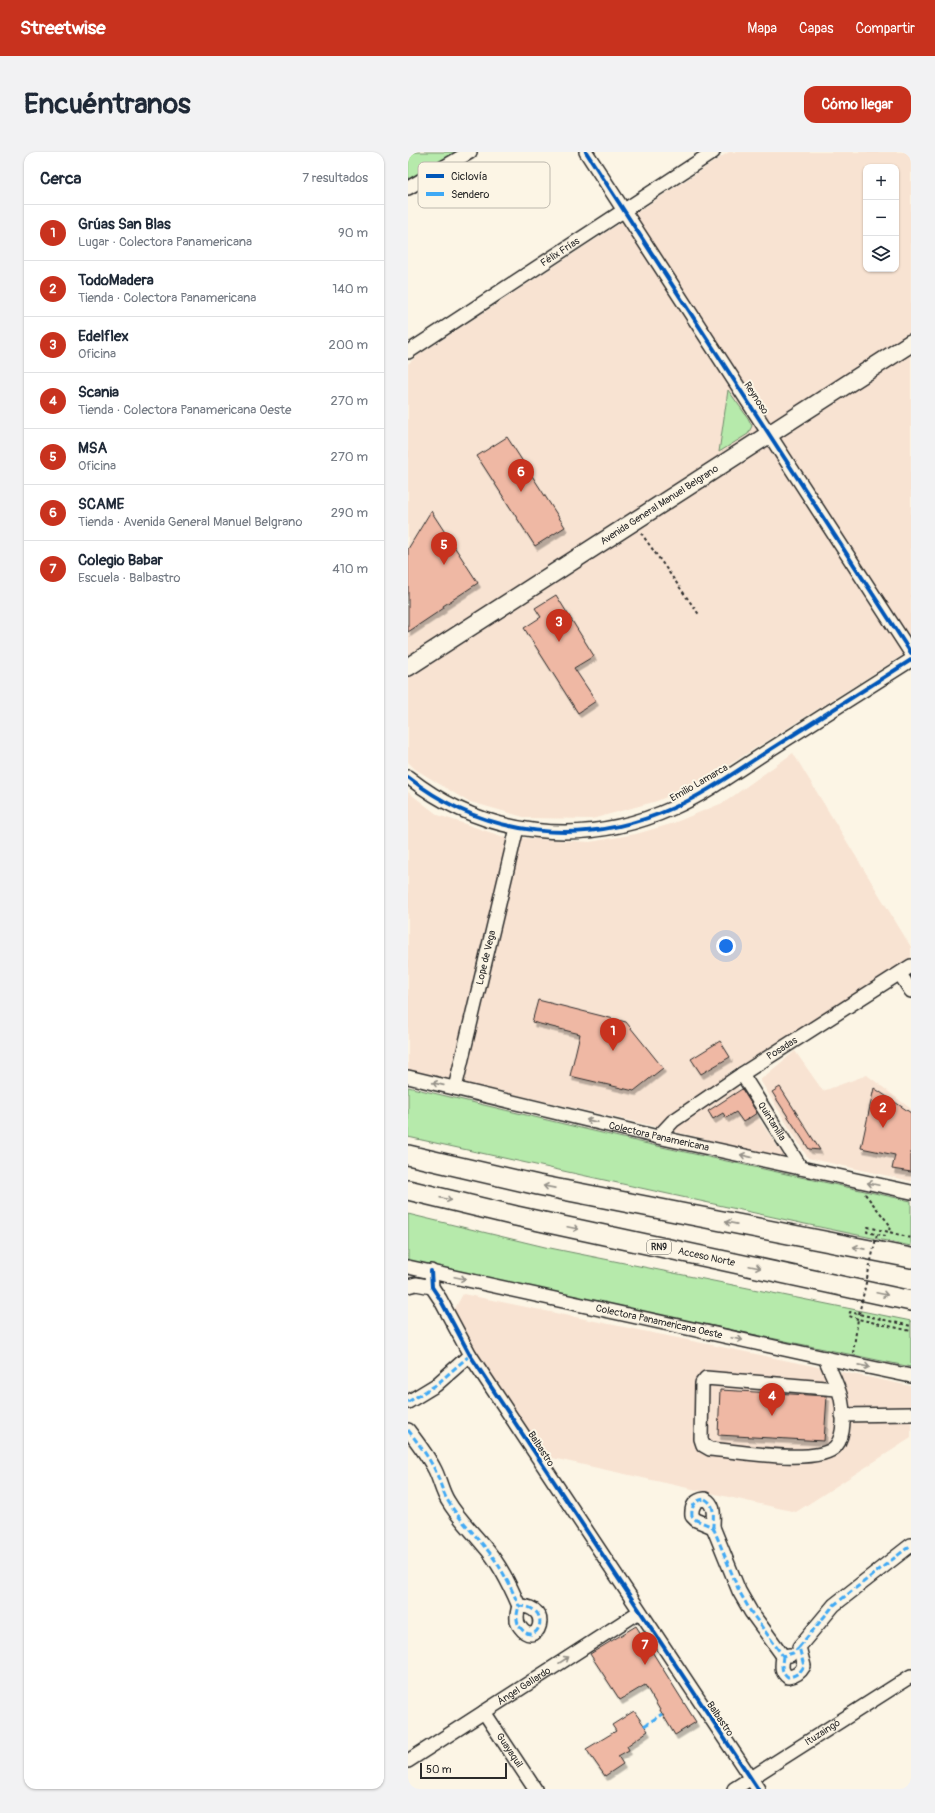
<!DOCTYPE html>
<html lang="es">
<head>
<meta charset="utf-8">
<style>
	body { margin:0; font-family:Pangolin,sans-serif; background:#f2f2f3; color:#1f2937 }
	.controls { position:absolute; right:12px; top:12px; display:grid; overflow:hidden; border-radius:8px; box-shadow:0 1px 3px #0004 }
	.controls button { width:36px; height:36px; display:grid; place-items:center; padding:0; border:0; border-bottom:1px solid #e0e1e3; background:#fff; color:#1f2937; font:20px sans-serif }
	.scale { position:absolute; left:12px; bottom:10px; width:87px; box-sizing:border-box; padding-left:4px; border:2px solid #2b2b2b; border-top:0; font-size:11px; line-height:14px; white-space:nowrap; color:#2b2b2b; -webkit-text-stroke:3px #fcf5e5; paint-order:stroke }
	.you { position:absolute; left:318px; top:794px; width:14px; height:14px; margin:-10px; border:3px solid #fff; border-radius:50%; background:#1a73e8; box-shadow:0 0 0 6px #1a73e833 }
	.badge { display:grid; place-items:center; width:26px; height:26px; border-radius:50%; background:#c8321e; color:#fff; font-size:13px; font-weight:700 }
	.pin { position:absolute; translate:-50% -33px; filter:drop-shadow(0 1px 2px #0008) }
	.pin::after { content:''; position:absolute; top:21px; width:14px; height:12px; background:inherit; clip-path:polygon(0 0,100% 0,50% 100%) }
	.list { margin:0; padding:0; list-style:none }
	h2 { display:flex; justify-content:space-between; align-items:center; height:52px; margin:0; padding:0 16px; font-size:17px }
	h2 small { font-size:13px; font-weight:400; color:#747a83 }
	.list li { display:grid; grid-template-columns:26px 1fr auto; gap:12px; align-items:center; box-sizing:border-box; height:56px; padding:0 16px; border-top:1px solid #e0e1e3 }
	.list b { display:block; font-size:15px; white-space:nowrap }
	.list p { margin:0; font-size:13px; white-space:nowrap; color:#747a83 }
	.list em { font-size:13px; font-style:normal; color:#747a83 }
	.icon { flex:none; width:22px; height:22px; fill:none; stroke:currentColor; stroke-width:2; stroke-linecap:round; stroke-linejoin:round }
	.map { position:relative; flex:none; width:503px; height:1637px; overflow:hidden; border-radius:12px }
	header { display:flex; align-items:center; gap:24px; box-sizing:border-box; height:56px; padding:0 20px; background:#c8321e; color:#fff }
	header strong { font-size:19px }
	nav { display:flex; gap:22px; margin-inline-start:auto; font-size:14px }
	.intro { display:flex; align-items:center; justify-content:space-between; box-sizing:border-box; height:96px; padding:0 24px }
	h1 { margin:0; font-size:28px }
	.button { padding:10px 18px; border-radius:12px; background:#c8321e; color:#fff; font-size:14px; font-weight:700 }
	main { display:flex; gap:24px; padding:0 24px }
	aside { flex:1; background:#fff; border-radius:12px; box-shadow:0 1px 3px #0004 }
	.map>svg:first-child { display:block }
	.built { fill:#f8e3d2; fill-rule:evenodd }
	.green { fill:#b6eaab; stroke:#708a6b }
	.building { fill:#efb8a4; stroke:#2b2b2b; filter:url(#shadow) }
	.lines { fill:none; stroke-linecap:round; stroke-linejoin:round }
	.minor-casing { stroke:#2b2b2b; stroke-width:16 }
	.major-casing { stroke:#2b2b2b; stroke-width:20 }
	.highway-casing { stroke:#2b2b2b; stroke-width:22 }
	.path { stroke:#2b2b2b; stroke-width:2; stroke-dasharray:3 3; stroke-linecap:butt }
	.minor { stroke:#fcf5e5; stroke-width:13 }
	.major { stroke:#fcf5e5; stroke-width:17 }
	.highway { stroke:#fcf5e5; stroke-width:19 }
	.path-bridge { stroke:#2b2b2b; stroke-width:2; stroke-dasharray:3 3; stroke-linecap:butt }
	.quiet { stroke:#3fa9f5; stroke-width:3; stroke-dasharray:6 3; stroke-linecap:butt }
	.cycleway-casing { stroke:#fcf5e5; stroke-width:6 }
	.cycleway { stroke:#0057b8; stroke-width:4 }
	.oneway { stroke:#949088 }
	.labels { text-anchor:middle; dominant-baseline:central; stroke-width:4; stroke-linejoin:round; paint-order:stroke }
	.shield { fill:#fcf5e5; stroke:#6a6863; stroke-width:1 }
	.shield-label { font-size:9px; font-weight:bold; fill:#2b2b2b }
	.street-label { font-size:10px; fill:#2b2b2b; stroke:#fcf5e5 }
	.key { fill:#fcf5e5; stroke:#bdb8ad; stroke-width:1 }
	.key-label { font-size:11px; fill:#2b2b2b }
</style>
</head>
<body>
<header>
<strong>Streetwise</strong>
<nav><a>Mapa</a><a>Capas</a><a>Compartir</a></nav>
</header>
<div class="intro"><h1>Encuéntranos</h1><a class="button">Cómo llegar</a></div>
<main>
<aside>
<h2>Cerca<small>7 resultados</small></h2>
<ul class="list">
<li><span class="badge">1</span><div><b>Grúas San Blas</b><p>Lugar · Colectora Panamericana</p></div><em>90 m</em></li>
<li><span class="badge">2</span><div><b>TodoMadera</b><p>Tienda · Colectora Panamericana</p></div><em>140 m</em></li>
<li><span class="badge">3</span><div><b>Edelflex</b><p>Oficina</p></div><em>200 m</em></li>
<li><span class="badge">4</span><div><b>Scania</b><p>Tienda · Colectora Panamericana Oeste</p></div><em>270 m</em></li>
<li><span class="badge">5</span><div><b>MSA</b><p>Oficina</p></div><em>270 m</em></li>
<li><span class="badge">6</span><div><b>SCAME</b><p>Tienda · Avenida General Manuel Belgrano</p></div><em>290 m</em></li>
<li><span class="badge">7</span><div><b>Colegio Babar</b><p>Escuela · Balbastro</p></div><em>410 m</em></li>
</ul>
</aside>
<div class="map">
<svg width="503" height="1637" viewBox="0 0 503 1637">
	<defs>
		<filter id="shadow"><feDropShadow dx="2.5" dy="4.5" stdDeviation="0" flood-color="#0004"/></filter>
	</defs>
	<rect width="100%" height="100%" fill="#fcf5e5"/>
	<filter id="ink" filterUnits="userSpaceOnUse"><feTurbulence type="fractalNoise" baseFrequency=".025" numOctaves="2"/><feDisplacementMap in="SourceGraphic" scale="8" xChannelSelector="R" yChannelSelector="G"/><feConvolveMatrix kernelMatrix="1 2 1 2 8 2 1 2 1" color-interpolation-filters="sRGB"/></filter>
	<g filter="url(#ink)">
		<!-- built -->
		<path class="built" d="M321,0H503V498L297,628L249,649L184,667L119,666L59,649L7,617L0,610V212L9,204ZM458,15H488V117H458Z
			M385,601L503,795V808L320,921L378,1007L236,972L0,918V640L30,663L96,685L182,690L228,682L263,672L317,650Z
			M387,899L415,939L459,923L503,957V1029L400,1006L352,928Z
			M55,1142L503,1234V1286L388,1360L131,1303L48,1170L46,1158Z"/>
		<!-- green -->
		<path class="green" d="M0,0H62L0,36Z
			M320,238L340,266L344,274L340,282L311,300Z
			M0,935L240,992L503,1049V1094L397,1072L0,985Z
			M0,1062L137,1095L503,1169V1215L0,1111Z"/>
		<!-- building -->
		<path class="building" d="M99,285L157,375L127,394L69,304Z
			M23,359L70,431L35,454L36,456L0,480V397Z
			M148,443L186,504L166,516L188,549L170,561L116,476L133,465L127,456Z
			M130,848L218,870L255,916L226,939L162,924L172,882L124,870Z
			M312,889L322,905L293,922L283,907Z
			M372,935L412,998L401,997L364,940Z
			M466,936L503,961V1020L484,1017L487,1003L453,996Z
			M334,937L349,961L335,970L328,960L318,966L315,961L305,967L300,959Z
			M312,1238L419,1244L416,1289L310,1283Z
			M228,1474L288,1570L267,1583L237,1533L212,1548L182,1502Z
			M226,1559L240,1579L219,1594L221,1598L210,1604L215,1612L197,1624L178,1597L208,1579L204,1573Z"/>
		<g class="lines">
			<!-- minor casing -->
			<g class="minor-casing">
				<g id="minor">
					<path d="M178,0L503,501"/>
					<path d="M0,36L62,0"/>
					<path id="s1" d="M0,200L305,0"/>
					<path d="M0,625C77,686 176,696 265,656C299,641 331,617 363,597C409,568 456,538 503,508"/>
					<path d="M492,822L503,839"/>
					<path id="s2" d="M334,922L393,1016"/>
					<path id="s3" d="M0,925L250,985L503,1040"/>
					<path id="s4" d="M47,936L109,676"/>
					<path id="s5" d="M250,985L265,969L334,922L503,814"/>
					<path id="s6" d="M0,1115L417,1206L503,1224"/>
					<path d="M23,1119L24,1135L32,1147L62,1203L350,1637"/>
					<path d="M0,1134L8,1132L24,1135"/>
					<path d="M417,1206C422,1219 430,1233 433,1246C436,1260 437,1283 428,1294C412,1314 327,1299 302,1297L295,1293L293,1287L294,1231L298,1226L429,1237"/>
					<path d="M0,1250L28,1233L62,1203"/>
					<path d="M434,1263L503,1262"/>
					<path d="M0,1278C10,1291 20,1304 27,1318C32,1328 34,1340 40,1349C50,1366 64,1379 76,1394C92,1412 102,1433 111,1454"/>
					<path d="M297,1347C308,1353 305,1364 305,1375L288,1368L284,1364C283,1354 287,1348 297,1347Z"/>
					<path d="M305,1375L331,1439L343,1460L375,1504L382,1503"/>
					<path d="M111,1454C147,1454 129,1499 112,1475C107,1469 109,1461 111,1454Z"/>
					<path d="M375,1504C374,1513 372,1519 380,1525C388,1524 392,1521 396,1514L391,1495L426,1453L503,1393"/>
					<path id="s7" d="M76,1560L127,1637"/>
					<path id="s8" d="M0,1609L231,1460"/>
					<path id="s9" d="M326,1637L503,1524"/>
				</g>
			</g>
			<!-- major casing -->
			<g class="major-casing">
				<g id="major">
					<path id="s10" d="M0,515L503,191"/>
				</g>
			</g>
			<!-- highway casing -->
			<g class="highway-casing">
				<g id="highway">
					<path d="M0,1003L130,1033L503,1106"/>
					<path id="s11" d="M0,1038L108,1064L503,1149"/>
				</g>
			</g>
			<!-- path -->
			<path class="path" d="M233,381L292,464
				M457,1042L482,1073L481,1080L503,1086
				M478,1084L459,1080L460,1075L481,1080
				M450,1167L441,1164L442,1160L503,1174
				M445,1201L450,1167L503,1179"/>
			<!-- minor -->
			<use href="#minor" class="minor"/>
			<!-- major -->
			<use href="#major" class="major"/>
			<!-- highway -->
			<use href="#highway" class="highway"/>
			<!-- path-bridge -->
			<path class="path-bridge" d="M451,1162L469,1082"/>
			<!-- quiet -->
			<path class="quiet" d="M0,1250L28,1233L62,1203
				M0,1278C10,1291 20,1304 27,1318C32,1328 34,1340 40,1349C50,1366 64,1379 76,1394C92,1412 102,1433 111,1454
				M297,1347C308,1353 305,1364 305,1375L288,1368L284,1364C283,1354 287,1348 297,1347Z
				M305,1375L331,1439L343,1460L375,1504L385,1501L391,1495
				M111,1454C147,1454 129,1499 112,1475C107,1469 109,1461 111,1454Z
				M375,1504C374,1513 372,1519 380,1525C388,1524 392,1521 396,1514L391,1495L426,1453L503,1393
				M236,1574L254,1562"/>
			<!-- cycleway casing -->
			<g class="cycleway-casing">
				<path id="cycleway" d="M178,0L503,501
					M0,625C77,686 176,696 265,656C299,641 331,617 363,597C409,568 456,538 503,508
					M23,1119L24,1135L32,1147L62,1203L350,1637"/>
			</g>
			<!-- cycleway -->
			<use href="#cycleway" class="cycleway"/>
		</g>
		<!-- one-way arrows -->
		<defs><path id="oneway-shaft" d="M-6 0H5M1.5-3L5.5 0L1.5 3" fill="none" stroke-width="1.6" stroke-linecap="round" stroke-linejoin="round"/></defs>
		<g class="oneway">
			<use href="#oneway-shaft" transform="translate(30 932) rotate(-167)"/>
			<use href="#oneway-shaft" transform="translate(184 969) rotate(-167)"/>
			<use href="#oneway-shaft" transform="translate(338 1004) rotate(-167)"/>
			<use href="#oneway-shaft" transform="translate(465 1032) rotate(-168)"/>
			<use href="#oneway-shaft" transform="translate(141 1035) rotate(-169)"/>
			<use href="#oneway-shaft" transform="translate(38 1047) rotate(13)"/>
			<use href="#oneway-shaft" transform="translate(323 1071) rotate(-169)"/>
			<use href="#oneway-shaft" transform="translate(165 1076) rotate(12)"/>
			<use href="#oneway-shaft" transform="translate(451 1096) rotate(-169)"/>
			<use href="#oneway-shaft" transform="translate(347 1115) rotate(12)"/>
			<use href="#oneway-shaft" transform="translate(52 1126) rotate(12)"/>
			<use href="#oneway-shaft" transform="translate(474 1142) rotate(12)"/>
			<use href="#oneway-shaft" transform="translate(329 1187) rotate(12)"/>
			<use href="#oneway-shaft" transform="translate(456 1214) rotate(11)"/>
			<use href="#oneway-shaft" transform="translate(156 1508) rotate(-33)"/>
		</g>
	</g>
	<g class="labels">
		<!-- shield labels -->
		<rect class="shield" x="239" y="1088" width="24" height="14" rx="3"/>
		<g class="shield-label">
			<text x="251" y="1095">RN9</text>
		</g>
		<!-- street labels -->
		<g class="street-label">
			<text stroke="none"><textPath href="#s1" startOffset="182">Félix Frías</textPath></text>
			<text transform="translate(348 246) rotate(57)">Reynoso</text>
			<text stroke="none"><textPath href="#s10" startOffset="299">Avenida General Manuel Belgrano</textPath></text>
			<text transform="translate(291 631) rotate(-30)">Emilio Lamarca</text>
			<text stroke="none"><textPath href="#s4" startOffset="134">Lope de Vega</textPath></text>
			<text stroke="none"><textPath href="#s5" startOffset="153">Posadas</textPath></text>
			<text stroke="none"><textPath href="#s2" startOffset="56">Quintanilla</textPath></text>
			<text stroke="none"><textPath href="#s3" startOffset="258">Colectora Panamericana</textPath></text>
			<text stroke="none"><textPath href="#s11" startOffset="306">Acceso Norte</textPath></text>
			<text stroke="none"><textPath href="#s6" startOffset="257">Colectora Panamericana Oeste</textPath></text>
			<text transform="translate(133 1297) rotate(57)">Balbastro</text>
			<text stroke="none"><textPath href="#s8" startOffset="138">Ángel Gallardo</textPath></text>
			<text transform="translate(312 1567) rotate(56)">Balbastro</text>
			<text stroke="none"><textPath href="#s9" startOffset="105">Ituzaingó</textPath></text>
			<text stroke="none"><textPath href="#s7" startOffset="46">Guayaquil</textPath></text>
		</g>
	</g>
	<!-- legend -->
	<rect x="10" y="10" width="132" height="46" rx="6" class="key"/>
	<rect x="18" y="22" width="18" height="4" fill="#0057b8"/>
	<rect x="18" y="40" width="18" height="4" fill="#3fa9f5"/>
	<g class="key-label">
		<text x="43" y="28">Ciclovía</text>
		<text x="43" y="46">Sendero</text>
	</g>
</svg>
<div class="controls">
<button>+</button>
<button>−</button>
<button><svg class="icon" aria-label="layers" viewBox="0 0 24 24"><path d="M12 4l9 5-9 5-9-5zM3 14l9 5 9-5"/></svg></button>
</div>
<div class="scale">50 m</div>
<div class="you"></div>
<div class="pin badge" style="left:205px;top:899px">1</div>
<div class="pin badge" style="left:475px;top:976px">2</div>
<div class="pin badge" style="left:151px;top:490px">3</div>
<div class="pin badge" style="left:364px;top:1264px">4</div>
<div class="pin badge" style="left:36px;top:413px">5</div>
<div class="pin badge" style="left:113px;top:340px">6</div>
<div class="pin badge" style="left:237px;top:1513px">7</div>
</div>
</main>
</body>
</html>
